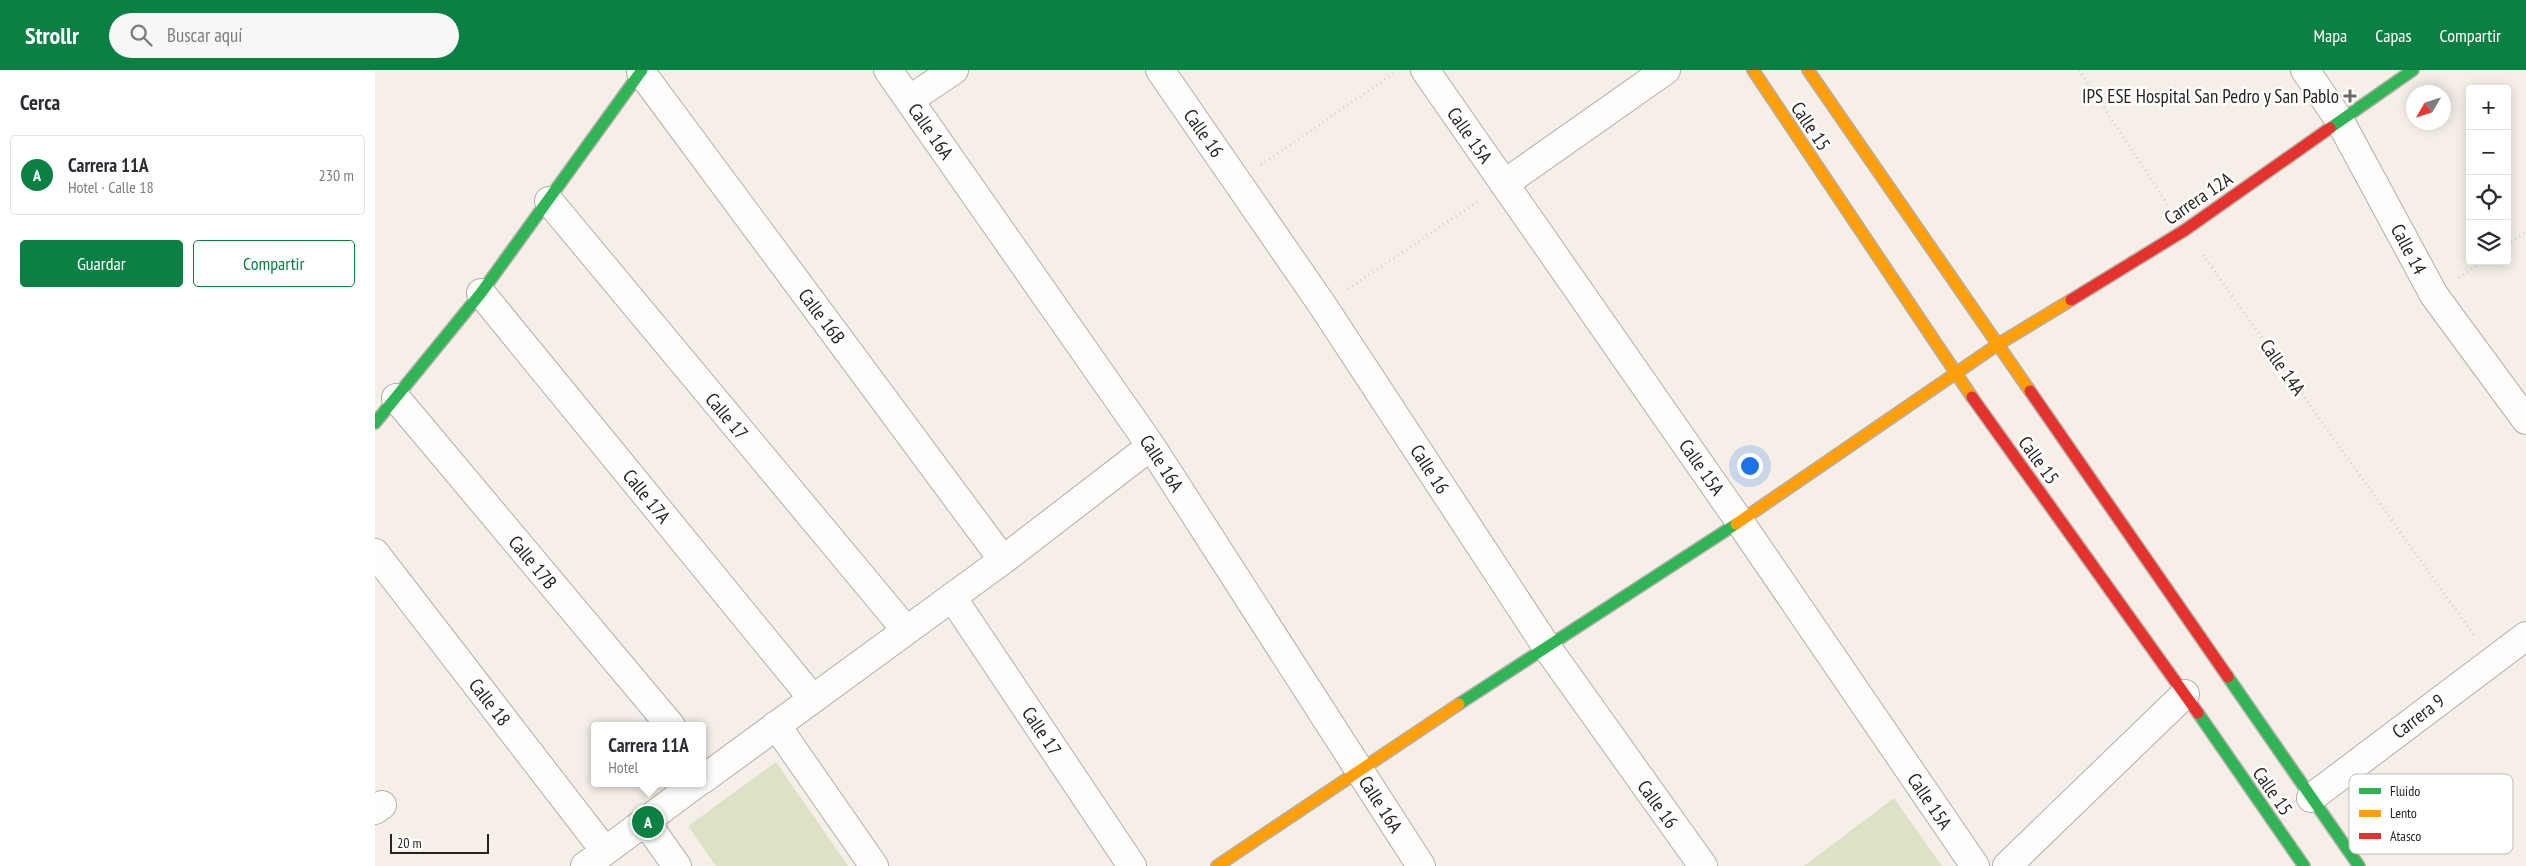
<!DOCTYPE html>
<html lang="es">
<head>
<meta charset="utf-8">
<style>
	body { margin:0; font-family:"PT Sans Narrow",sans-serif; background:#f7f7f7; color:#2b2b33 }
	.controls { position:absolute; right:15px; top:15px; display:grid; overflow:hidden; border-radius:5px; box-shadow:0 2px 12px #0003 }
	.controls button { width:45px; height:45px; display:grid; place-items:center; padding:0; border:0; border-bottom:1px solid #e1e1e2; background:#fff; color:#2b2b33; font:25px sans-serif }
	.compass { position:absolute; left:2031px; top:15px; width:45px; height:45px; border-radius:50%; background:#fff; box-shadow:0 2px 12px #0003; rotate:231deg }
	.scale { position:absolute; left:15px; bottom:12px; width:99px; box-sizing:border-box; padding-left:5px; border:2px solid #28231f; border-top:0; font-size:14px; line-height:18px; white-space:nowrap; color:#28231f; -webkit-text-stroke:4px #fff; paint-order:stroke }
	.you { position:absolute; left:1374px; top:395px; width:18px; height:18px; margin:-12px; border:4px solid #fff; border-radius:50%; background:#1a73e8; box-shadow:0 0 0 8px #1a73e833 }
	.badge { display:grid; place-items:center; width:32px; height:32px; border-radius:50%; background:#0b8043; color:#fff; font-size:16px; font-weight:700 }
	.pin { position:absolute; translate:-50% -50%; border:2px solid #fff; box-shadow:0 1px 5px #0006 }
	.popup { position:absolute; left:216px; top:652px; width:115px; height:65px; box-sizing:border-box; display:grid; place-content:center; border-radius:5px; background:#fff; filter:drop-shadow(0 1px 4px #0005); font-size:16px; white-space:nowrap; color:#7c7c81 }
	.popup b { font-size:19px; color:#2b2b33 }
	.popup::after { content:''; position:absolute; left:50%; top:100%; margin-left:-10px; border:10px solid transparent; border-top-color:#fff }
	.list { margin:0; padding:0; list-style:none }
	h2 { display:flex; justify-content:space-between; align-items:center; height:65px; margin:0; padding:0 20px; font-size:21px }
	h2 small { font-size:16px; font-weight:400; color:#7c7c81 }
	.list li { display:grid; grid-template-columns:32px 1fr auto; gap:15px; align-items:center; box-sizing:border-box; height:80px; margin:0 10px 10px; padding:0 10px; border:1px solid #e1e1e2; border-radius:5px }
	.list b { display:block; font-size:19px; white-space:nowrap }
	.list p { margin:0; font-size:16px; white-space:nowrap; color:#7c7c81 }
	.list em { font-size:16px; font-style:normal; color:#7c7c81 }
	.actions { display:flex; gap:10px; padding:15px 20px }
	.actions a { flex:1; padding:11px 0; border:1px solid #0b8043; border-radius:5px; text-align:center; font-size:18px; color:#0b8043 }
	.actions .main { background:#0b8043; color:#fff }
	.icon { flex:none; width:28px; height:28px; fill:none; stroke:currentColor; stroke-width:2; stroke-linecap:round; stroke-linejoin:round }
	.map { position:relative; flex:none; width:2151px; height:796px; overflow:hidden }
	header { display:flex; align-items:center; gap:30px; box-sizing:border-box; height:70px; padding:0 25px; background:#0b8043; color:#fff }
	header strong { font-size:24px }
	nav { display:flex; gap:28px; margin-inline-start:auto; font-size:18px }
	.search { width:350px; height:45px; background:#f7f7f7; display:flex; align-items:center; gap:12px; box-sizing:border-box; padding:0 18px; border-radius:28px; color:#7c7c81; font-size:19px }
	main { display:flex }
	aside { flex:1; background:#fff }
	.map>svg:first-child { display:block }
	.green { fill:#dde2c4 }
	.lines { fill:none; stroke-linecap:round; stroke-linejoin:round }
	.street-casing { stroke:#b3aea9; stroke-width:30 }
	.fast-casing { stroke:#b3aea9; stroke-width:14 }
	.slow-casing { stroke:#b3aea9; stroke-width:14 }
	.jam-casing { stroke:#b3aea9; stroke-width:14 }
	.path { stroke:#d1cfcd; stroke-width:3; stroke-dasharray:1 4; stroke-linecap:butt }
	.street { stroke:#fefdfc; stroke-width:28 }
	.fast { stroke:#30b455; stroke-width:11 }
	.slow { stroke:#ff9f0a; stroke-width:11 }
	.jam { stroke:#e5322d; stroke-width:11 }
	.poi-dot { fill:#706a65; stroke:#fff; stroke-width:2 }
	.labels { text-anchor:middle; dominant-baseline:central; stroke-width:5; stroke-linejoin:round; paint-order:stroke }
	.poi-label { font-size:19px; fill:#28231f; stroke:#fff; text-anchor:end }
	.street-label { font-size:19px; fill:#28231f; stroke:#fff }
	.key { fill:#fff; stroke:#bebdbc; stroke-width:1 }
	.key-label { font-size:14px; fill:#28231f }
</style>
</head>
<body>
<header>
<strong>Strollr</strong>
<div class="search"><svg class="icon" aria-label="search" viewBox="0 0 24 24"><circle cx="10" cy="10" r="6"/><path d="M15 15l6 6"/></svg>Buscar aquí</div>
<nav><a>Mapa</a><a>Capas</a><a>Compartir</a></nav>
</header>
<main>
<aside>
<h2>Cerca<small></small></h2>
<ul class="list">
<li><span class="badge">A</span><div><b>Carrera 11A</b><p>Hotel · Calle 18</p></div><em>230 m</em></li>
</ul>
<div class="actions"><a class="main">Guardar</a><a>Compartir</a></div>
</aside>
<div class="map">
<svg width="2151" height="796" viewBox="0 0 2151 796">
	<rect width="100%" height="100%" fill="#f5efe8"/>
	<!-- green -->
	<path class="green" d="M401,692L473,796H341L313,756Z
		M1519,728L1567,796H1429Z"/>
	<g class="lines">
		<!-- street casing -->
		<g class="street-casing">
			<path id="street" d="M513,0L776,376L1046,796
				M785,0L948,236L1171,576L1328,796
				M1050,0L1365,452L1600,796
				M1930,0L1965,51L2059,225L2151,350
				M266,2L628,490
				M534,30L579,0
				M1129,114L1291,0
				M174,131L531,560
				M106,223L438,629
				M21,328L296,656
				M0,483L230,781
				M577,527L757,796
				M401,655L499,796
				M327,710L628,490L776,376
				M1936,728L2151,566
				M0,740L7,735
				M270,751L302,796
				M210,796L322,713
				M1632,796L1810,624"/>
		</g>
		<!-- fast casing -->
		<g class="fast-casing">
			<path id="fast" d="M1955,58L2038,0
				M0,353L106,223L267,0
				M1853,607L1984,796
				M1084,634L1361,454
				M1823,643L1929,796"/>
		</g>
		<!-- slow casing -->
		<g class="slow-casing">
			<path id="slow" d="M1378,0L1597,327
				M1433,0L1655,321
				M1361,454L1622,275L1696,230
				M842,796L1084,634"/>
		</g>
		<!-- jam casing -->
		<g class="jam-casing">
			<path id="jam" d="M1696,230L1810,160L1955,58
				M1655,321L1853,607
				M1597,327L1823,643"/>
		</g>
		<!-- path -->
		<path class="path" d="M1704,0L1793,135
			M886,95L1019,3
			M2132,175L2151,162
			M1828,185L2100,567
			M2084,208L2108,191
			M973,219L1105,130"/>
		<!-- street -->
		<use href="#street" class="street"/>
		<!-- fast -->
		<use href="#fast" class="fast"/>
		<!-- slow -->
		<use href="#slow" class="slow"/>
		<!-- jam -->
		<use href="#jam" class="jam"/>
	</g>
	<!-- markers -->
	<path class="poi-dot" d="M1972.5 18.5h5v5h5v5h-5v5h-5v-5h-5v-5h5z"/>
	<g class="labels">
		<!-- poi labels -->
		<g class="poi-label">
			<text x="1964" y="26">IPS ESE Hospital San Pedro y San Pablo</text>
		</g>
		<!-- street labels -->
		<g class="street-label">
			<text transform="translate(1436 56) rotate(56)">Calle 15</text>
			<text transform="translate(556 61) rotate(55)">Calle 16A</text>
			<text transform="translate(829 63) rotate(55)">Calle 16</text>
			<text transform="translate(1095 65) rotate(55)">Calle 15A</text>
			<text transform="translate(1823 128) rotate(-34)">Carrera 12A</text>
			<text transform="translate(2034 179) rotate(62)">Calle 14</text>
			<text transform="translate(447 246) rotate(53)">Calle 16B</text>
			<text transform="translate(1908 297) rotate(55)">Calle 14A</text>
			<text transform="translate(352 346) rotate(50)">Calle 17</text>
			<text transform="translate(1664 390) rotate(54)">Calle 15</text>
			<text transform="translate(787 393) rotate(57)">Calle 16A</text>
			<text transform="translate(1327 397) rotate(55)">Calle 15A</text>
			<text transform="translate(1055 399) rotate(57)">Calle 16</text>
			<text transform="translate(272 426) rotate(51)">Calle 17A</text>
			<text transform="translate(158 492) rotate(50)">Calle 17B</text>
			<text transform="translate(115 632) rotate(52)">Calle 18</text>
			<text transform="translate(2043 646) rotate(-37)">Carrera 9</text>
			<text transform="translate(667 661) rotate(56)">Calle 17</text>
			<text transform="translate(1898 721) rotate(55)">Calle 15</text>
			<text transform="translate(1555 731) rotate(56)">Calle 15A</text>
			<text transform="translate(1006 734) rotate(57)">Calle 16A</text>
			<text transform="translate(1283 734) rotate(54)">Calle 16</text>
		</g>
	</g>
	<!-- legend -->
	<rect x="1974" y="704" width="164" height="80" rx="8" class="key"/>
	<rect x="1984" y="718" width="22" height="6" fill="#30b455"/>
	<rect x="1984" y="740" width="22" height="7" fill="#ff9f0a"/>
	<rect x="1984" y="763" width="22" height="6" fill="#e5322d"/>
	<g class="key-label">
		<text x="2015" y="726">Fluido</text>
		<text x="2015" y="748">Lento</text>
		<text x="2015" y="771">Atasco</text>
	</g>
</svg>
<div class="controls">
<button>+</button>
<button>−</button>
<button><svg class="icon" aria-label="locate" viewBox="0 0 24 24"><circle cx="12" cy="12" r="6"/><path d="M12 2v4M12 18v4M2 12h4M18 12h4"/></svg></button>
<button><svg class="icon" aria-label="layers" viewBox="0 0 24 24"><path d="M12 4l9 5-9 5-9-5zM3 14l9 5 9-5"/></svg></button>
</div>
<svg class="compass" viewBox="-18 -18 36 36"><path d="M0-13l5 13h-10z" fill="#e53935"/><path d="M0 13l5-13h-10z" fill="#7c7c81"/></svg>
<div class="scale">20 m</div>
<div class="you"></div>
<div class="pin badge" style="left:273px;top:752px">A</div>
<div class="popup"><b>Carrera 11A</b>Hotel</div>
</div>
</main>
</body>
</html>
